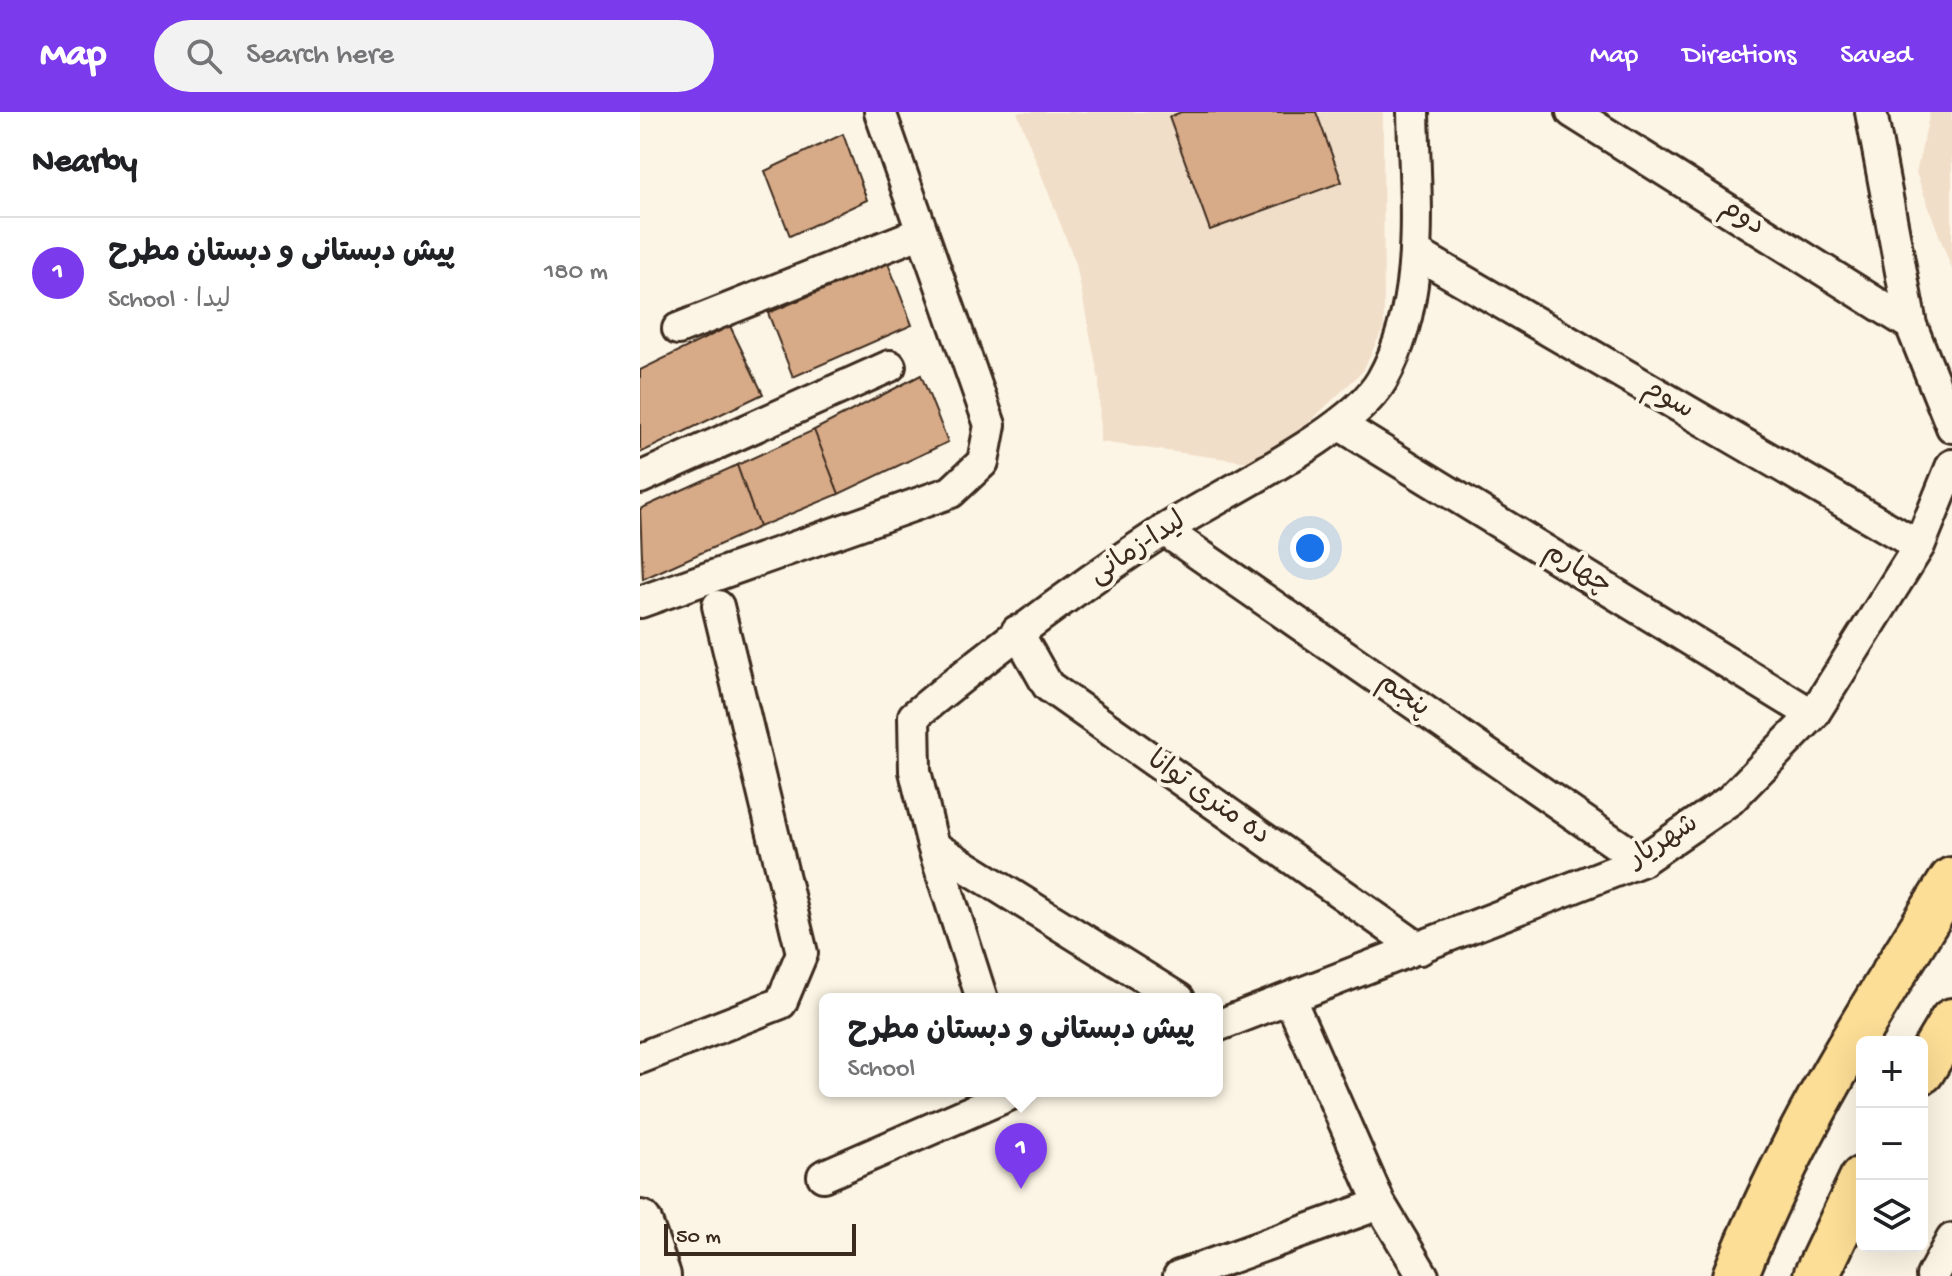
<!DOCTYPE html>
<html lang="en">
<head>
<meta charset="utf-8">
<style>
	body { margin:0; font-family:"Gochi Hand","Playpen Sans Arabic",sans-serif; background:#f2f2f2; color:#202124 }
	.controls { position:absolute; right:24px; bottom:24px; display:grid; overflow:hidden; border-radius:12px; box-shadow:0 8px 32px #0002 }
	.controls button { width:72px; height:72px; display:grid; place-items:center; padding:0; border:0; border-bottom:2px solid #e0e0e0; background:#fff; color:#202124; font:40px sans-serif }
	.scale { position:absolute; left:24px; bottom:20px; width:192px; box-sizing:border-box; padding-left:8px; border:4px solid #3b2a1e; border-top:0; font-size:22px; line-height:28px; white-space:nowrap; color:#3b2a1e; -webkit-text-stroke:6px #fcf5e5; paint-order:stroke }
	.you { position:absolute; left:670px; top:436px; width:28px; height:28px; margin:-20px; border:6px solid #fff; border-radius:50%; background:#1a73e8; box-shadow:0 0 0 12px #1a73e833 }
	.badge { display:grid; place-items:center; width:52px; height:52px; border-radius:50%; background:#7c3aed; color:#fff; font-size:26px; font-weight:700 }
	.pin { position:absolute; translate:-50% -66px; filter:drop-shadow(0 2px 4px #0008) }
	.pin::after { content:''; position:absolute; top:42px; width:28px; height:24px; background:inherit; clip-path:polygon(0 0,100% 0,50% 100%) }
	.popup { position:absolute; left:179px; top:881px; width:404px; height:104px; box-sizing:border-box; display:grid; place-content:center; border-radius:12px; background:#fff; filter:drop-shadow(0 2px 6px #0005); font-size:26px; white-space:nowrap; color:#757577 }
	.popup b { font-size:30px; color:#202124 }
	.popup::after { content:''; position:absolute; left:50%; top:100%; margin-left:-16px; border:16px solid transparent; border-top-color:#fff }
	.list { margin:0; padding:0; list-style:none }
	h2 { display:flex; justify-content:space-between; align-items:center; height:104px; margin:0; padding:0 32px; font-size:34px }
	h2 small { font-size:26px; font-weight:400; color:#757577 }
	.list li { display:grid; grid-template-columns:52px 1fr auto; gap:24px; align-items:center; box-sizing:border-box; height:112px; padding:0 32px; border-top:2px solid #e0e0e0 }
	.list b { display:block; font-size:30px; white-space:nowrap }
	.list p { margin:0; font-size:26px; white-space:nowrap; color:#757577 }
	.list em { font-size:26px; font-style:normal; color:#757577 }
	.icon { flex:none; width:44px; height:44px; fill:none; stroke:currentColor; stroke-width:2; stroke-linecap:round; stroke-linejoin:round }
	.map { position:relative; flex:none; width:1312px; height:1164px; overflow:hidden }
	header { display:flex; align-items:center; gap:48px; box-sizing:border-box; height:112px; padding:0 40px; background:#7c3aed; color:#fff }
	header strong { font-size:38px }
	nav { display:flex; gap:44px; margin-inline-start:auto; font-size:28px }
	.search { width:560px; height:72px; background:#f2f2f2; display:flex; align-items:center; gap:20px; box-sizing:border-box; padding:0 28px; border-radius:44px; color:#757577; font-size:30px }
	main { display:flex }
	aside { flex:1; background:#fff }
	.map>svg:first-child { display:block }
	.built { fill:#f1dec9 }
	.building { fill:#d7aa88; stroke:#3b2a1e; stroke-width:2 }
	.lines { fill:none; stroke-linecap:round; stroke-linejoin:round }
	.street-casing { stroke:#3b2a1e; stroke-width:36 }
	.secondary-casing { stroke:#3b2a1e; stroke-width:48 }
	.primary-casing { stroke:#3b2a1e; stroke-width:50 }
	.street { stroke:#fcf5e5; stroke-width:30 }
	.secondary { stroke:#fcf5e5; stroke-width:42 }
	.primary { stroke:#fdde96; stroke-width:44 }
	.labels { text-anchor:middle; dominant-baseline:central; stroke-width:8; stroke-linejoin:round; paint-order:stroke }
	.street-label { font-size:28px; fill:#3b2a1e; stroke:#fcf5e5 }
</style>
</head>
<body>
<header>
<strong>Map</strong>
<div class="search"><svg class="icon" aria-label="search" viewBox="0 0 24 24"><circle cx="10" cy="10" r="6"/><path d="M15 15l6 6"/></svg>Search here</div>
<nav><a>Map</a><a>Directions</a><a>Saved</a></nav>
</header>
<main>
<aside>
<h2>Nearby<small></small></h2>
<ul class="list">
<li><span class="badge">1</span><div><b>پیش دبستانی و دبستان مطرح</b><p>School · لیدا</p></div><em>180 m</em></li>
</ul>
</aside>
<div class="map">
<svg width="1312" height="1164" viewBox="0 0 1312 1164">
	<rect width="100%" height="100%" fill="#fcf5e5"/>
	<filter id="ink" filterUnits="userSpaceOnUse"><feTurbulence type="fractalNoise" baseFrequency=".0125" numOctaves="2"/><feDisplacementMap in="SourceGraphic" scale="16" xChannelSelector="R" yChannelSelector="G"/><feConvolveMatrix kernelMatrix="1 2 1 2 8 2 1 2 1" color-interpolation-filters="sRGB"/></filter>
	<g filter="url(#ink)">
		<!-- built -->
		<path class="built" d="M377,0H743L744,214L723,259L659,320L616,351L460,330L459,268L436,152Z
			M1290,0H1312V158L1276,61Z"/>
		<!-- building -->
		<path class="building" d="M541,0H676L702,70L570,118L529,5Z
			M203,22L227,88L150,124L125,59Z
			M248,151L272,213L153,265L128,201Z
			M90,214L123,282L0,341V258Z
			M281,263L308,330L199,382L174,318Z
			M174,318L199,382L119,415L97,353Z
			M97,353L119,415L3,467L0,397Z"/>
		<g class="lines">
			<!-- street casing -->
			<g class="street-casing">
				<path id="street" d="M932,0L1271,213
					M1231,0L1271,213L1312,315
					M776,141L1279,434
					M38,217L282,120
					M700,313L1173,603
					M0,366L250,254
					M524,418L1001,749
					M0,490L311,380L343,350L350,313L240,0
					M377,519L408,574L780,837
					M293,734L539,887
					M342,887L293,734L275,659L274,604C355,537 435,476 523,419C578,383 712,321 742,268C787,188 775,89 773,0
					M650,887L740,1092L783,1164
					M577,914L1001,749L1090,688L1173,603L1279,434L1312,353
					M0,946L141,891L162,841L78,494
					M183,1064L378,979
					M539,1164L740,1092
					M1292,1164L1312,1127"/>
			</g>
			<!-- secondary casing -->
			<g class="secondary-casing">
				<path id="secondary" d="M0,1110L19,1164"/>
			</g>
			<!-- primary casing -->
			<g class="primary-casing">
				<path id="primary" d="M1282,959L1312,909
					M1095,1164C1151,1023 1231,896 1312,768
					M1176,1164L1222,1067"/>
			</g>
			<!-- street -->
			<use href="#street" class="street"/>
			<!-- secondary -->
			<use href="#secondary" class="secondary"/>
			<!-- primary -->
			<use href="#primary" class="primary"/>
		</g>
	</g>
	<g class="labels">
		<!-- street labels -->
		<g class="street-label">
			<text transform="translate(1102 106) rotate(32)">دوم</text>
			<text transform="translate(1028 288) rotate(30)">سوم</text>
			<text transform="translate(498 437) rotate(-33)">لیدا-زمانی</text>
			<text transform="translate(937 458) rotate(32)">چهارم</text>
			<text transform="translate(763 584) rotate(35)">پنجم</text>
			<text transform="translate(568 687) rotate(35)">ده متری توانا</text>
			<text transform="translate(1024 730) rotate(-32)">شهریار</text>
		</g>
	</g>
</svg>
<div class="controls">
<button>+</button>
<button>−</button>
<button><svg class="icon" aria-label="layers" viewBox="0 0 24 24"><path d="M12 4l9 5-9 5-9-5zM3 14l9 5 9-5"/></svg></button>
</div>
<div class="scale">50 m</div>
<div class="you"></div>
<div class="pin badge" style="left:381px;top:1077px">1</div>
<div class="popup"><b>پیش دبستانی و دبستان مطرح</b>School</div>
</div>
</main>
</body>
</html>
